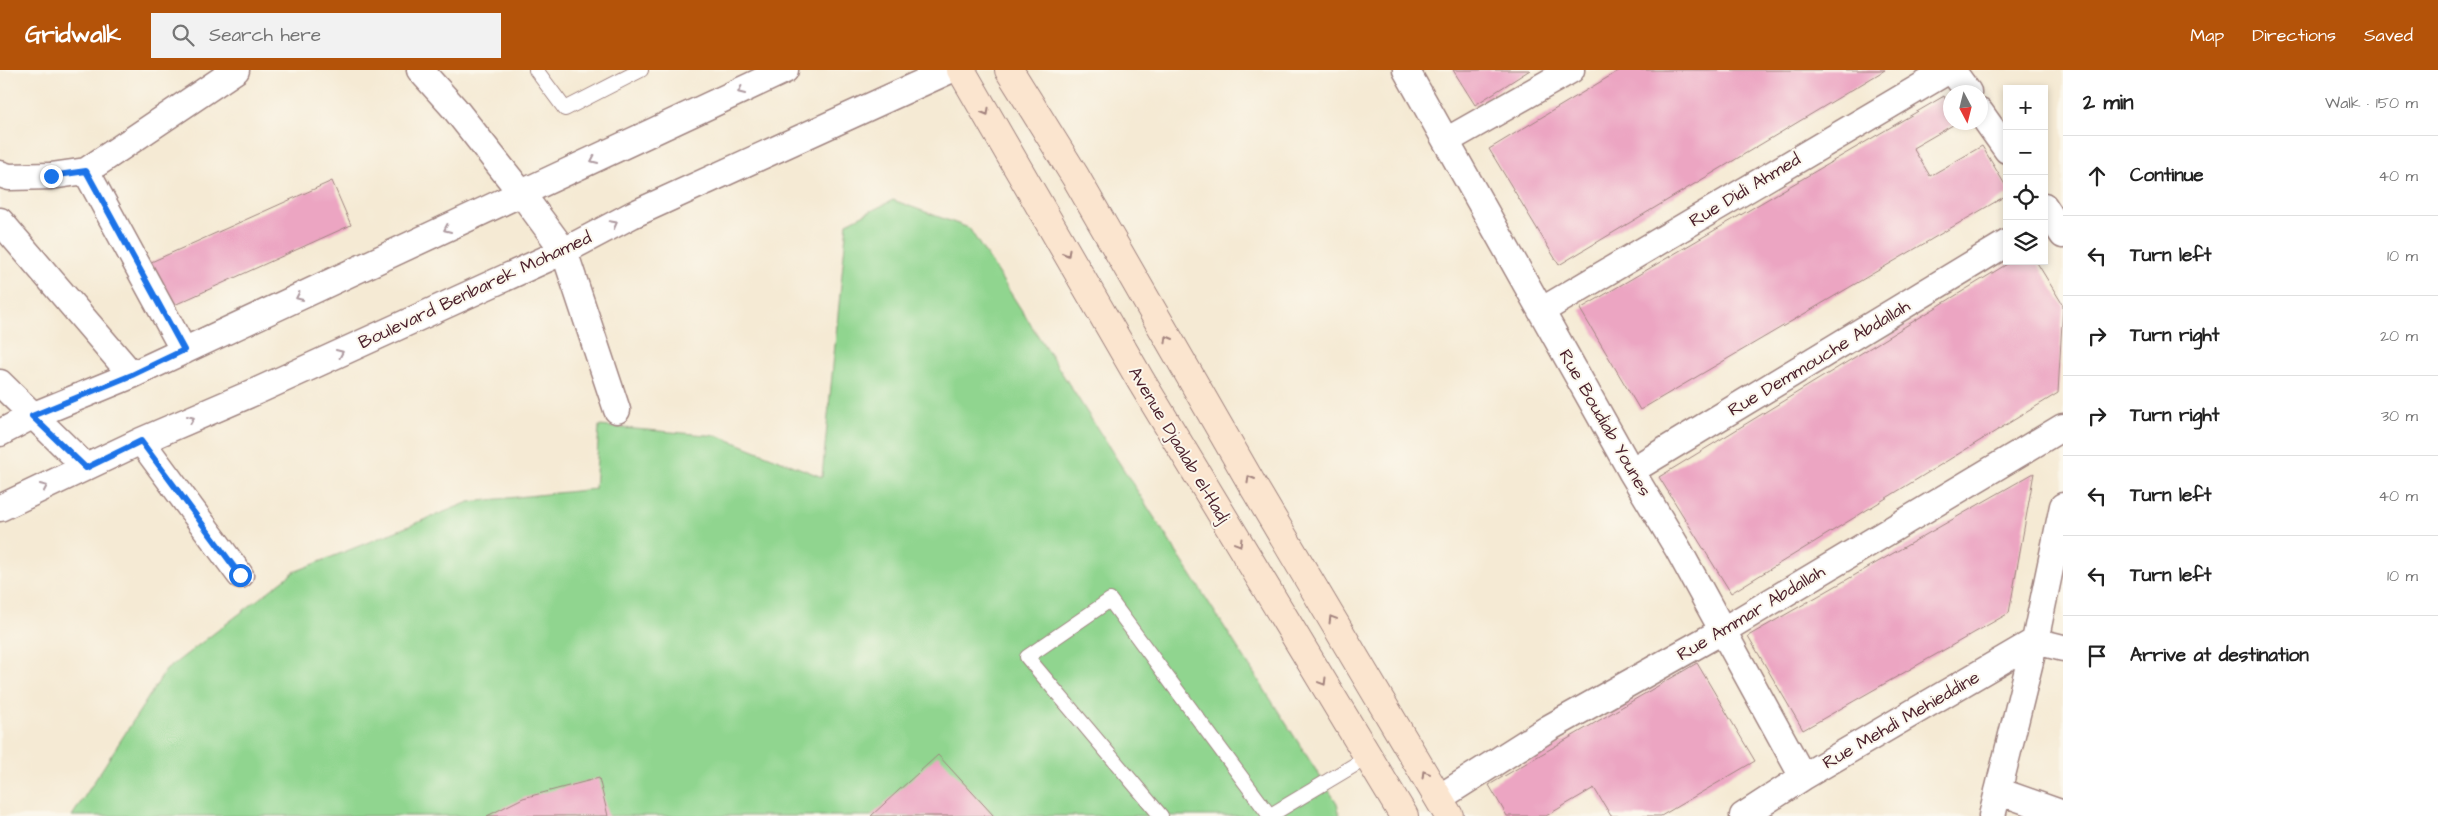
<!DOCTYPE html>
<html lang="en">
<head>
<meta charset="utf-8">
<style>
	body { margin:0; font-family:"Architects Daughter",sans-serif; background:#f2f2f2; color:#222 }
	.controls { position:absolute; right:15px; top:15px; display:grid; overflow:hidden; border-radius:0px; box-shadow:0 2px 8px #0003 }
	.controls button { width:45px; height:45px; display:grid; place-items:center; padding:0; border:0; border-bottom:1px solid #e0e0e0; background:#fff; color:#222; font:25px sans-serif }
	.compass { position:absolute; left:1943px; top:15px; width:45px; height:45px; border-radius:50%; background:#fff; box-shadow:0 2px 8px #0003; rotate:173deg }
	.stop { position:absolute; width:15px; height:15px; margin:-11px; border:4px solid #1a73e8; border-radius:50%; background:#fff }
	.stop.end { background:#1a73e8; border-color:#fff; box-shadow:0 1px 5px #0008 }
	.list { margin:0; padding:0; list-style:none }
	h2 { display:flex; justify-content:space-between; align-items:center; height:65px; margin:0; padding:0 20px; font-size:21px }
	h2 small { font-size:16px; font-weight:400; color:#767676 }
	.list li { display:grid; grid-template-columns:32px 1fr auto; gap:15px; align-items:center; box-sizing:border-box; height:80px; padding:0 20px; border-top:1px solid #e0e0e0 }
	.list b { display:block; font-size:19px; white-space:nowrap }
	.list em { font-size:16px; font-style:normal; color:#767676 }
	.icon { flex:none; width:28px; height:28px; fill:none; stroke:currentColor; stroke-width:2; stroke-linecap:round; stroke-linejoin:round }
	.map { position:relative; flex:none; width:2063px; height:746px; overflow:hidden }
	header { display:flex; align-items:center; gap:30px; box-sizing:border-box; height:70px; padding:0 25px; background:#b45309; color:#fff }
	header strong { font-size:24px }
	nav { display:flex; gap:28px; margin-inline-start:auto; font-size:18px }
	.search { width:350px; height:45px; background:#f2f2f2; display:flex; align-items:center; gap:12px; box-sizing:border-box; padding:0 18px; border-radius:0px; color:#767676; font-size:19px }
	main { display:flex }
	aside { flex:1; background:#fff }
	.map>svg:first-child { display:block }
	.green { fill:#90d58f; stroke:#6d7a5d }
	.building { fill:#eca5c2 }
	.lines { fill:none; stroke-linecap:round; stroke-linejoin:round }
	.lane-casing { stroke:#a08480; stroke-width:16 }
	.street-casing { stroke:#a08480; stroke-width:29 }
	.secondary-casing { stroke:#a08480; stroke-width:30 }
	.lane { stroke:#fff; stroke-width:14 }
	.street { stroke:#fff; stroke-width:26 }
	.secondary { stroke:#fbe5cf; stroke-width:28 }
	.oneway { stroke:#ae9aa0 }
	.oneway2 { stroke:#a2827d }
	.route { stroke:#1a73e8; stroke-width:6 }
	.labels { text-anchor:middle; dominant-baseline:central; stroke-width:4; stroke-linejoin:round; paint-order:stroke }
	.street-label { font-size:18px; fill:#4a1f2b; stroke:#fbf7ec }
</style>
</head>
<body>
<header>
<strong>Gridwalk</strong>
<div class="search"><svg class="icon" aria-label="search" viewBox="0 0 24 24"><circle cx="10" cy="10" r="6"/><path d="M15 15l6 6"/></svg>Search here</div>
<nav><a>Map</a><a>Directions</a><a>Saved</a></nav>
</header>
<main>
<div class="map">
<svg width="2063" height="746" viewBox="0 0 2063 746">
	<rect width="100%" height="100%" fill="#fbf7ec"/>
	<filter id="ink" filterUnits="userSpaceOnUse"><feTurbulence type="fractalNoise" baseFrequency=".02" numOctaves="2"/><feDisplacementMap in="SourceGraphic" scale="10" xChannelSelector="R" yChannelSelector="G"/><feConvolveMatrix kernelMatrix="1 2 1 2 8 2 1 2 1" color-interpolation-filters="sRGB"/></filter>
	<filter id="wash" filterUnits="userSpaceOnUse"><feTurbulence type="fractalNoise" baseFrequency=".0096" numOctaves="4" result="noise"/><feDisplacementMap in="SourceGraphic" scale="20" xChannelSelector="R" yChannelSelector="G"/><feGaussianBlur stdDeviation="1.12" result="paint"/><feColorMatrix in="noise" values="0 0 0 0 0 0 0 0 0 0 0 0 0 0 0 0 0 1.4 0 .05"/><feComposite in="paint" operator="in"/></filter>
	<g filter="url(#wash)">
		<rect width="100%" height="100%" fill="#f5ead4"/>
		<!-- green -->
		<path class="green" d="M893,130L969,158L1337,733L1340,746H72L166,600L294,502L469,432L595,419L599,356L719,366L822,407L847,153Z"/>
		<g id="blocks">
			<!-- building -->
			<path class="building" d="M1453,0H1530L1475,35Z
				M1620,0H1885L1559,195L1489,79Z
				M1944,26L1950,38V52H1958L1913,78L1930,106L1982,76L2007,118V125L1640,340L1580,239Z
				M332,111L351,155L170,237L149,193Z
				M2012,191H2036L2063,235L2058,323L1731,523L1659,407Z
				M2034,403L2009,543L1803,660L1748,566Z
				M1697,593L1755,691L1661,746H1611L1594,718L1546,746H1507L1489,715Z
				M938,685L994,746H871L898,721Z
				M599,708L608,746H487L523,728Z"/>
		</g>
	</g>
	<g filter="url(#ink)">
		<use href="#blocks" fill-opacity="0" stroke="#a08480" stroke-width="1"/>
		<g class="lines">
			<!-- lane casing -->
			<g class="lane-casing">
				<path id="lane" d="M536,0L565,39L641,0
					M1161,746L1027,587L1110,530L1270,746
					M1269,746L1368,687"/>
			</g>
			<!-- street casing -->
			<g class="street-casing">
				<path id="street" d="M420,0L455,39L522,124L564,181L617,340
					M1406,0L1631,401L1678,479L1803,707
					M1952,0L1968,22
					M1980,42L2007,80
					M1446,71L1571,0
					M86,101L184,281
					M0,104L9,107L51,106L86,101L236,0
					M2044,136L2063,165
					M0,151L132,305
					M1541,241L1949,0
					M0,313L86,397
					M0,363L32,346L132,305L785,0
					M141,371L240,505
					M1631,401L2007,173
					M0,438L141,371L257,321L564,181L632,145L950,0
					M1998,721L2063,744
					M1439,728L1549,658L1722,561L2063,357
					M1743,746L1803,707L2035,571L2063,578
					M1992,746L2035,571L2063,436"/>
			</g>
			<!-- secondary casing -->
			<g class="secondary-casing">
				<path id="secondary" d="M961,0L1141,311L1404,746
					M1009,0L1075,106L1252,414L1449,746"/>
			</g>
			<!-- lane -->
			<use href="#lane" class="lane"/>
			<!-- street -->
			<use href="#street" class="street"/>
			<!-- secondary -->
			<use href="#secondary" class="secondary"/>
		</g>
		<!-- one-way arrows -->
		<defs><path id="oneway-chevron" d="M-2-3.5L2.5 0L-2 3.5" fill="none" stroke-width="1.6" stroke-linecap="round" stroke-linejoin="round" transform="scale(1.25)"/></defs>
		<g class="oneway">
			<use href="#oneway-chevron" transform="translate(741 21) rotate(155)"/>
			<use href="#oneway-chevron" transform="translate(594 90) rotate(155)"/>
			<use href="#oneway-chevron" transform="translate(614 154) rotate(-28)"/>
			<use href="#oneway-chevron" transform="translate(447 159) rotate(155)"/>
			<use href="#oneway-chevron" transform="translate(299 227) rotate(155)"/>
			<use href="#oneway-chevron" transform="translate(340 283) rotate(-25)"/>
			<use href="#oneway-chevron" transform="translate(191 349) rotate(-23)"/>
			<use href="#oneway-chevron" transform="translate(44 417) rotate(-25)"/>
		</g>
		<g class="oneway2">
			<use href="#oneway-chevron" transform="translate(986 42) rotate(60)"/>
			<use href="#oneway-chevron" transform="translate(1067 183) rotate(60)"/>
			<use href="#oneway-chevron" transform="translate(1168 269) rotate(-120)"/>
			<use href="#oneway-chevron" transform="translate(1250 409) rotate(-120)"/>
			<use href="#oneway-chevron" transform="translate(1239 473) rotate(59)"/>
			<use href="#oneway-chevron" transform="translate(1332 549) rotate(-121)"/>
			<use href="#oneway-chevron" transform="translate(1323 612) rotate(59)"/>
			<use href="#oneway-chevron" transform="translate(1425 704) rotate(-121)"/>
		</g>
	</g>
	<g class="lines" filter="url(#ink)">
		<!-- route -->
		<path class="route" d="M51,106L86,101L184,280L132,305L32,346L86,398L141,371L240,505"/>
	</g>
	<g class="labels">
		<!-- street labels -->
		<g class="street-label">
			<text transform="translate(1745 120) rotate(-31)">Rue Didi Ahmed</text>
			<text transform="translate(475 220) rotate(-25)">Boulevard Benbarek Mohamed</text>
			<text transform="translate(1819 288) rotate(-31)">Rue Demmouche Abdallah</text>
			<text transform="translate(1605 353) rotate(60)">Rue Boudiab Younes</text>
			<text transform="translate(1179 375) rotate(59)">Avenue Djaalab el-Hadj</text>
			<text transform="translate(1751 543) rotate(-31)">Rue Ammar Abdallah</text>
			<text transform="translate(1901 650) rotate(-30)">Rue Mehdi Mehieddine</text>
		</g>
	</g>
</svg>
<div class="controls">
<button>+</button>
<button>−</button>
<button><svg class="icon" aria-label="locate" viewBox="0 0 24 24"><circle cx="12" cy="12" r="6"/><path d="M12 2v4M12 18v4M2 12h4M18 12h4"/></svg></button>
<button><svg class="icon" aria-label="layers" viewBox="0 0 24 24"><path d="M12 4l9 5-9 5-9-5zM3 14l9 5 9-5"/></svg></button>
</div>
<svg class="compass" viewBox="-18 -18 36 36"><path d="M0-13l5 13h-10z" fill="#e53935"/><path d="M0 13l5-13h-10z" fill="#767676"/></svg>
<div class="stop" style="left:240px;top:505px"></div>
<div class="stop end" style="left:51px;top:106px"></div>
</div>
<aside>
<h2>2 min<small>Walk · 150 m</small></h2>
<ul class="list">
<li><svg class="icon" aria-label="ahead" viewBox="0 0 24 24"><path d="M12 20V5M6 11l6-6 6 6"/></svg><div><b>Continue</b></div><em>40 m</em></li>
<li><svg class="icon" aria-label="left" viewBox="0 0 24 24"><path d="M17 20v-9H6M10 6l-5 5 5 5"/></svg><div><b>Turn left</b></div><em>10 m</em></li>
<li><svg class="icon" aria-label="right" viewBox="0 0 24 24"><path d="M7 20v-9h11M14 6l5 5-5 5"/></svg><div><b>Turn right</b></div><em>20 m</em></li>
<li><svg class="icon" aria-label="right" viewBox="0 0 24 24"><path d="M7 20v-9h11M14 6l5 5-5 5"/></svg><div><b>Turn right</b></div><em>30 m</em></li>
<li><svg class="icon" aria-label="left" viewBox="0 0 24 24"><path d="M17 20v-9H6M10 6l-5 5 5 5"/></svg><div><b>Turn left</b></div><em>40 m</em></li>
<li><svg class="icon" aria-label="left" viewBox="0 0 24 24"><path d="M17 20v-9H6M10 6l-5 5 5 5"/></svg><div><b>Turn left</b></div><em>10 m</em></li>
<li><svg class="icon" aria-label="arrive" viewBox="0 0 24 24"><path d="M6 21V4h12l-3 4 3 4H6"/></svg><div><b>Arrive at destination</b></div></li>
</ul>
</aside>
</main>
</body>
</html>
